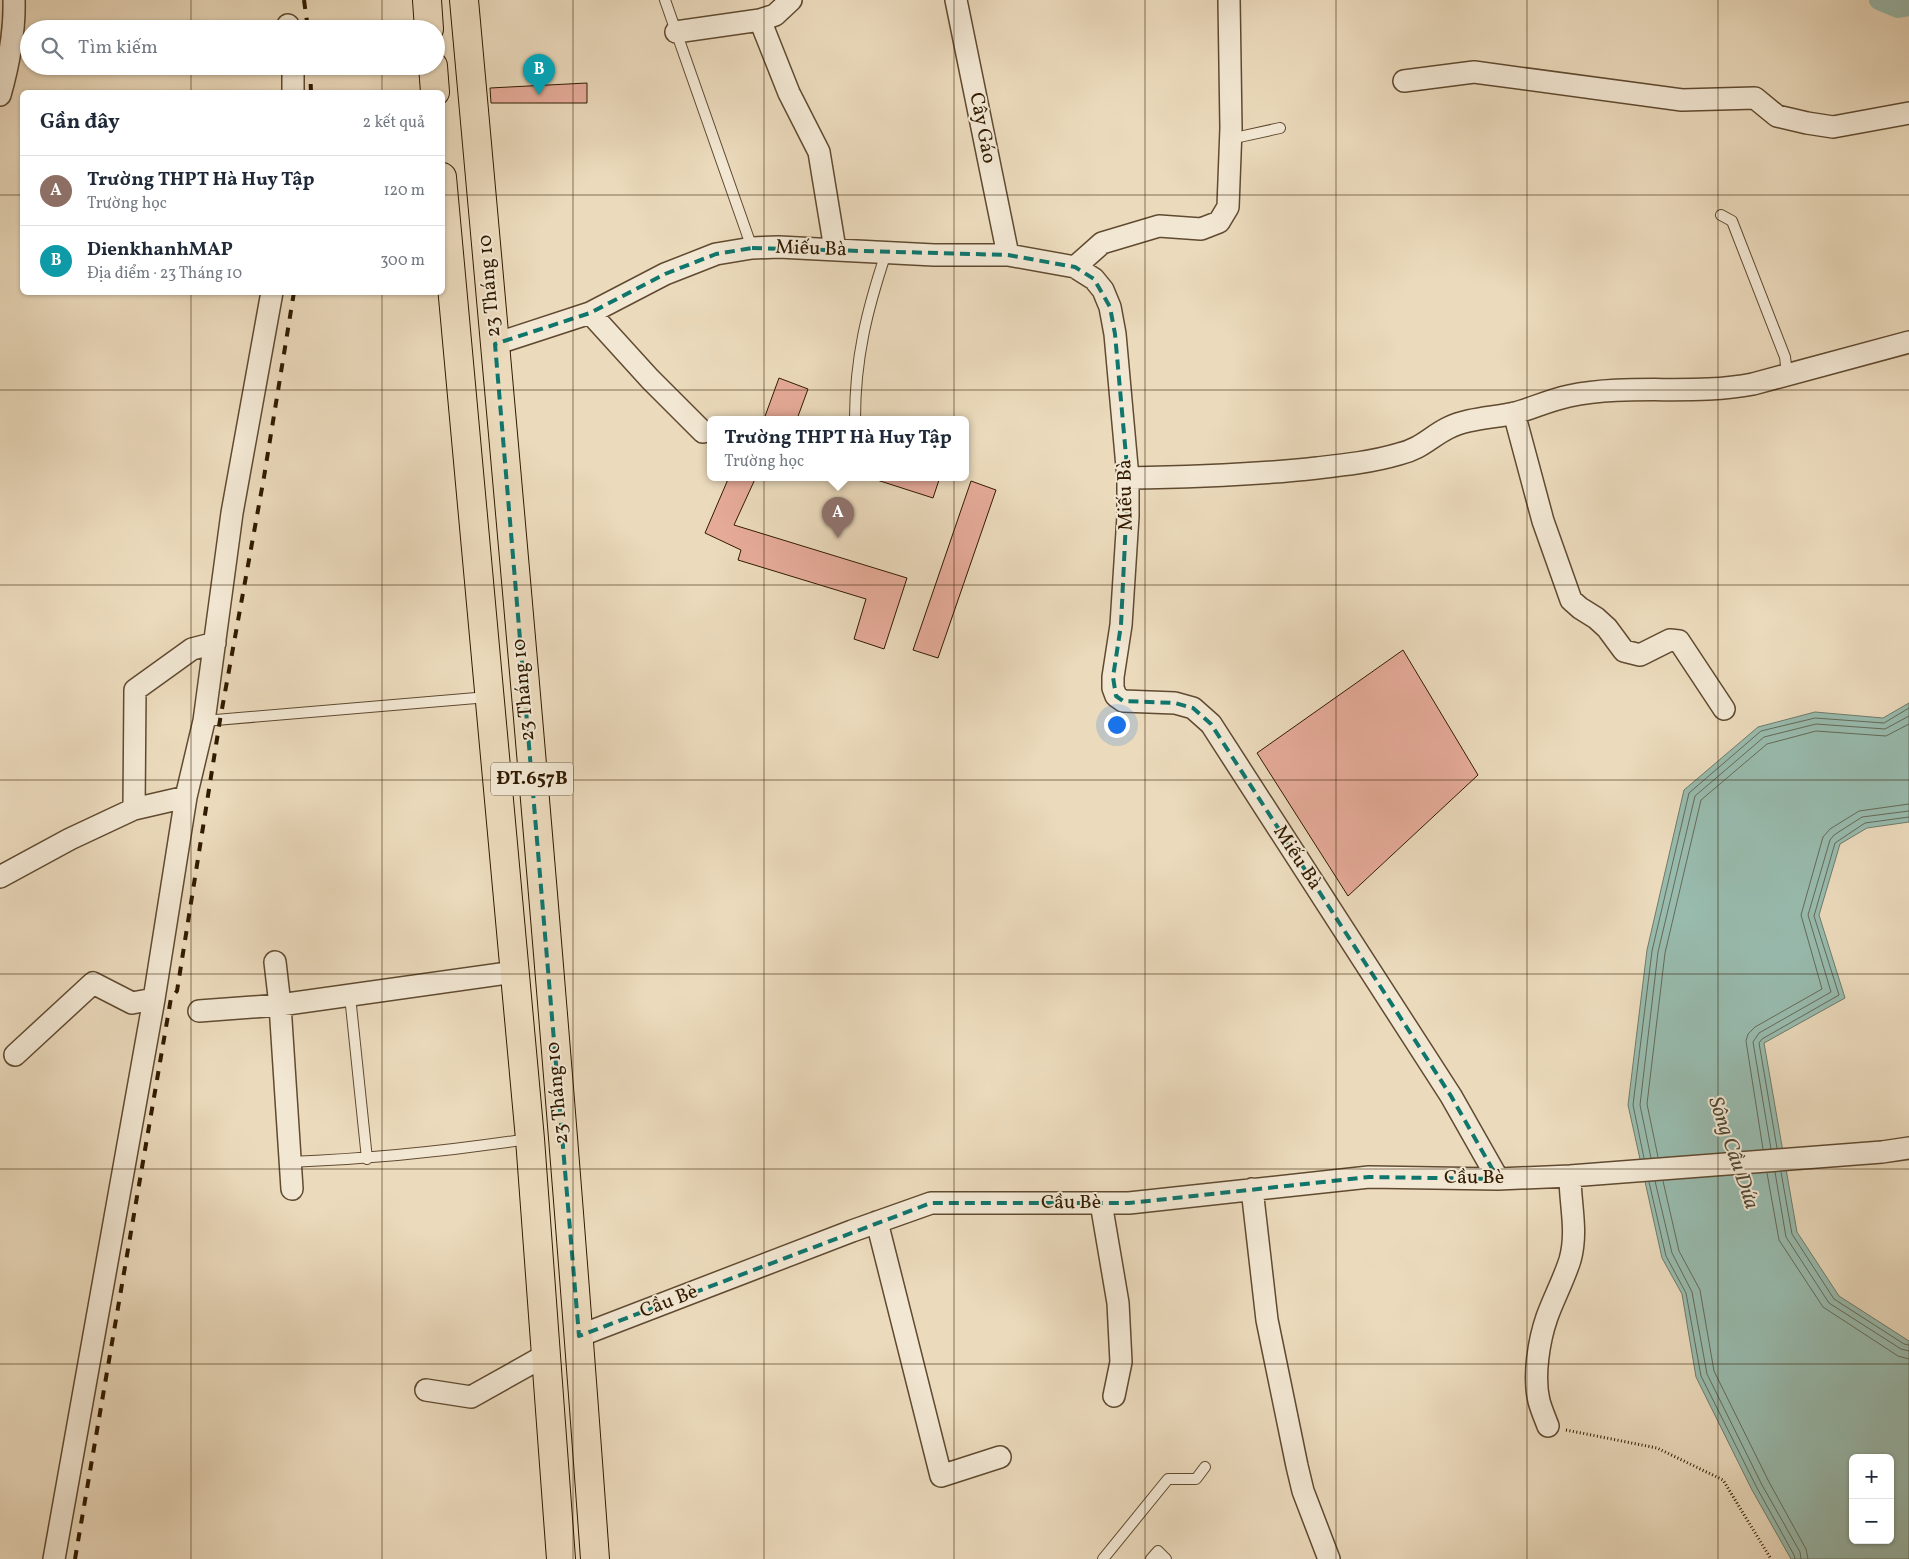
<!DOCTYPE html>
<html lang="vi">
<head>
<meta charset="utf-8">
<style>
	body { margin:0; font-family:Vollkorn,serif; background:#f2f2f3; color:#1f2937 }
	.controls { position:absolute; right:15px; bottom:15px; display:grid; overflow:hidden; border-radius:8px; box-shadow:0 1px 4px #0004 }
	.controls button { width:45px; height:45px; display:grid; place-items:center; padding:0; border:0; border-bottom:1px solid #e0e1e3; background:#fff; color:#1f2937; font:25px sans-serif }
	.you { position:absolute; left:1116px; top:724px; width:18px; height:18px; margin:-12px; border:4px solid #fff; border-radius:50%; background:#1a73e8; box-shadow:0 0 0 8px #1a73e833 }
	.badge { display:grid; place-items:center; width:32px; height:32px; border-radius:50%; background:#8f2418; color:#fff; font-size:16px; font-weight:700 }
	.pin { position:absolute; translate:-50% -41px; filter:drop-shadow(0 1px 2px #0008) }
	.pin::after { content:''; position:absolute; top:26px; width:18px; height:15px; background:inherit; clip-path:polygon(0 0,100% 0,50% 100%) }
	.popup { position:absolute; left:707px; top:416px; width:262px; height:65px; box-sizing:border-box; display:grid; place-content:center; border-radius:8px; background:#fff; filter:drop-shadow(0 1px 4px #0005); font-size:16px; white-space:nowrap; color:#747a83 }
	.popup b { font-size:19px; color:#1f2937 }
	.popup::after { content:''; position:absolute; left:50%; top:100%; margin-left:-10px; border:10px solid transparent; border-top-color:#fff }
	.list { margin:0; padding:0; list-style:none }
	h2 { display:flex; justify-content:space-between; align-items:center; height:65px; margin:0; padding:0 20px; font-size:21px }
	h2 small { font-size:16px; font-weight:400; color:#747a83 }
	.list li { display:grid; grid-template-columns:32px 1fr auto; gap:15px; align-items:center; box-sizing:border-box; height:70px; padding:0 20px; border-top:1px solid #e0e1e3 }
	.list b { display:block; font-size:19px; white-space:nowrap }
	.list p { margin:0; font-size:16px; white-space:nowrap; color:#747a83 }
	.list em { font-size:16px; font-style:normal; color:#747a83 }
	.icon { flex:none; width:28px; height:28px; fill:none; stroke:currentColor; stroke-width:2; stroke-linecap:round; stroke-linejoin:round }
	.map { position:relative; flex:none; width:1909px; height:1559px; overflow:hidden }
	.search { position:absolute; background:#fff; box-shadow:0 1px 4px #0004; left:20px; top:20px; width:425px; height:55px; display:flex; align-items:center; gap:12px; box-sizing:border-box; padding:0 18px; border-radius:28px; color:#747a83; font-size:19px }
	.panel { position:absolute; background:#fff; box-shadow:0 1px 4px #0004; left:20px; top:90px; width:425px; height:205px; border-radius:8px }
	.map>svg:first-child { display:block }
	.water { fill:#98bbae; stroke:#6f7b69; fill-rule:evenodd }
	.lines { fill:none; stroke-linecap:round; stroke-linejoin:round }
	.shore { stroke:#646a58; stroke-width:1 }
	.canal { stroke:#98bbae; stroke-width:20 }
	.building { fill:#e6ab99; stroke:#311a01 }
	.service-casing { stroke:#604a30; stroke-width:12 }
	.minor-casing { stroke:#604a30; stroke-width:24 }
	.primary-casing { stroke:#311a01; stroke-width:30 }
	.path { stroke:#311a01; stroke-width:3; stroke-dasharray:1 2.5; stroke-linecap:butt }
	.service { stroke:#f2e7d3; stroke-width:10 }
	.minor { stroke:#f2e7d3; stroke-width:21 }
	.primary { stroke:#ebdabc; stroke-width:28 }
	.rail { stroke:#311a01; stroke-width:4; stroke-dasharray:9 9; stroke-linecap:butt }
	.marked { fill:none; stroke:#0f766e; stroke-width:4; stroke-dasharray:10 6; stroke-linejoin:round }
	.grid { fill:none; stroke:#311a01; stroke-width:1; stroke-opacity:0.55 }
	.labels { text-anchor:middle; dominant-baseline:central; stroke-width:4; stroke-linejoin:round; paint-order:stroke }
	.shield { fill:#f2e7d3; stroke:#6b5840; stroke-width:1 }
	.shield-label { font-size:19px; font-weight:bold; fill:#311a01 }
	.street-label { font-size:20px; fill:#311a01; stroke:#f2e7d3 }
	.water-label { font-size:21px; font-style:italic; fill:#504a35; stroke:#f2e7d3 }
</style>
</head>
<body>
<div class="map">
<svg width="1909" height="1559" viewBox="0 0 1909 1559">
	<rect width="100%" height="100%" fill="#ebdabc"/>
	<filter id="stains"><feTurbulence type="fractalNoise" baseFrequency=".004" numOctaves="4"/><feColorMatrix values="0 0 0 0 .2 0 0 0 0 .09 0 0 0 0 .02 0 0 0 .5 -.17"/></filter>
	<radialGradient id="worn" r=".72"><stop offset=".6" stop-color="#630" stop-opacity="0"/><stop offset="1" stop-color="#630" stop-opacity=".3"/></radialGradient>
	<!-- water -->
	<path class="water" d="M1909,703V822L1867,828L1840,844L1819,915L1845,998L1764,1043L1797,1232L1839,1296L1909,1341V1559H1791L1752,1490L1696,1377L1682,1294L1662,1258L1628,1105L1647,950L1684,790L1758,727L1815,712L1883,718ZM1853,1458H1890V1540H1853Z"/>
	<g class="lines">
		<!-- shore -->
		<path class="shore" d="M1777,1148L1759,1043L1762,1039L1839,995L1814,916L1835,843L1865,823L1909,817
			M1763,1149L1746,1041L1748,1034L1755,1027L1822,989L1801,915L1823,837L1830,829L1859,811L1909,804
			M1771,1149L1753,1042L1759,1033L1831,992L1808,915L1830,840L1834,835L1862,817L1909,811
			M1658,1157L1647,1104L1665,953L1701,800L1767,744L1816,731L1886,736L1909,724
			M1644,1158L1633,1105L1652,951L1689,793L1761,731L1815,718L1884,723L1909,708
			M1651,1158L1640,1105L1658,952L1695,796L1764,737L1816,724L1885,729L1909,716
			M1775,1172L1786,1237L1829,1303L1901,1349L1909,1351
			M1781,1172L1792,1234L1834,1299L1904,1344L1909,1345
			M1767,1173L1779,1240L1823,1307L1898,1356L1909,1359
			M1655,1181L1672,1253L1692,1292L1707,1374L1762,1485L1800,1552L1801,1559
			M1663,1181L1679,1251L1700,1290L1714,1371L1769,1482L1806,1549L1808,1559
			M1649,1182L1666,1256L1686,1293L1701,1376L1757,1488L1794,1555L1795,1559"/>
		<!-- canal -->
		<path class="canal" d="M1879,0L1898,8L1909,6"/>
	</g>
	<!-- building -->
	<path class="building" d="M587,83V103H491L490,88Z
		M779,378L808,389L797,419H764Z
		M729,477H756L734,525L907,578L884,649L854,639L866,599L738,560L741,550L705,533Z
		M877,477H940L933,498L877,480Z
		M971,481L996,490L938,658L913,650Z
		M1403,650L1478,775L1348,896L1257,753Z"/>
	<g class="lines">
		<!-- service casing -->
		<g class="service-casing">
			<path id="service" d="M665,0L752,248
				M1230,139L1280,128
				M1721,215L1732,221L1785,357L1787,374
				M855,419C855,358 867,310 886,253
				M204,721L488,697
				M350,996L367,1159
				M290,1162C370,1159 449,1151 528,1139
				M1103,1559L1168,1479H1196L1205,1467
				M1151,1559L1158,1551L1166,1559"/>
		</g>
		<!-- minor casing -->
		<g class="minor-casing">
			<path id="minor" d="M791,0L775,15L760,20L789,93L819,152L835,249
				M956,0L1008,255
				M288,25L289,29
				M676,32L760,20
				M293,66V92
				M1404,81L1474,72L1682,100L1755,98L1777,116L1807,123L1833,127L1909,113
				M0,95C9,63 15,33 14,0
				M1075,267L1102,243L1159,226L1201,229L1219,222L1228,207L1231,128L1229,0
				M590,313L650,379L703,432
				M495,344L590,313L665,274L716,254L752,248L779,247L934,255H1008L1075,267L1094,279L1103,290L1110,307L1115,334L1128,478V516L1121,625L1113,677V688L1116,696L1123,701L1175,703L1193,708L1211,724L1451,1096L1498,1179
				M1514,413L1543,521L1571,600L1580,608L1596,618L1607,628L1624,651L1640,655L1670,640L1679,641L1724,709
				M1128,478C1191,477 1254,475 1317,468C1344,465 1372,462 1399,454C1421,449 1430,437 1448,428C1468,418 1493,418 1515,413C1533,408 1550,400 1569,396C1630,383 1693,396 1753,384L1909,342
				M134,809L135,690L192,649L215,643
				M0,877L70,839L134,809L186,797
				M275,962L280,1005L292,1189
				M199,1011L280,1005L515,972
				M15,1055L93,983L132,1003L154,999
				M1252,1189L1267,1320L1297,1466L1303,1491L1329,1559
				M1101,1203L1118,1303L1121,1362L1114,1396
				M877,1222L941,1476L1000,1457
				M579,1336L852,1231L931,1203H1129L1369,1177L1498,1179L1570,1176L1882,1152L1909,1148
				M426,1390L471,1397L546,1355
				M1548,1426C1545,1418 1541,1409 1539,1401C1533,1376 1539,1340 1547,1317C1554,1298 1564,1279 1570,1260C1578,1231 1570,1205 1570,1176
				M54,1559L154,999L186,797L204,721L232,513L272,292"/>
		</g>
		<!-- primary casing -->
		<g class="primary-casing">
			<path id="primary" d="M427,0L429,29
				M464,0C511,519 558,1039 595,1559
				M433,66L435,92
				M442,177L530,1139L561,1559"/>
		</g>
		<!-- path -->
		<path class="path" d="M1566,1430L1657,1448L1723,1480L1771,1559"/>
		<!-- service -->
		<use href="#service" class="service"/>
		<!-- minor -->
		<use href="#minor" class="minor"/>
		<!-- primary -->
		<use href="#primary" class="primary"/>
		<!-- rail -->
		<path class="rail" d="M304,0L308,29
			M310,66L311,92
			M75,1559L171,998L177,991L220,720L264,477L294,292"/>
	</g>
	<!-- marked area -->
	<path class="marked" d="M752,248L1008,255L1075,267L1094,279L1110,307L1115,334L1128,478L1121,625L1113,677L1116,696L1123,701L1175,703L1193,708L1211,724L1451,1096L1498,1179L1369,1177L1129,1203H931L579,1336L495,344L590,313L665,274L716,254Z"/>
	<!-- grid -->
	<path class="grid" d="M191,0V29M382,0V29M573,0V1559M764,0V1559M954,0V1559M1145,0V1559M1336,0V1559M1527,0V1559M1718,0V1559M191,66V92M382,66V92M0,195H22M442,195H1909M191,292V1559M382,292V1559M0,390H1909M0,585H1909M0,780H1909M0,974H1909M0,1169H1909M0,1364H1909"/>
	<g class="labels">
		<!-- shield labels -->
		<rect class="shield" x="491" y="762.5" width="82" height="33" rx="4"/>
		<g class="shield-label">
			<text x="532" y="779">ĐT.657B</text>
		</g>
		<!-- street labels -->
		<g class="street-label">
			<text transform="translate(982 128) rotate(79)">Cây Gáo</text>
			<text transform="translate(811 249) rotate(2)">Miếu Bà</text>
			<text transform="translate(490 286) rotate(-95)">23 Tháng 10</text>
			<text transform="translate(1126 495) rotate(-91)">Miếu Bà</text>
			<text transform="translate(524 690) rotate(-95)">23 Tháng 10</text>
			<text transform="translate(1297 858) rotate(57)">Miếu Bà</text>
			<text transform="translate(558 1093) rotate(-95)">23 Tháng 10</text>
			<text x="1474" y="1178">Cầu Bè</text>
			<text x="1071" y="1203">Cầu Bè</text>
			<text transform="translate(669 1302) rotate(-21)">Cầu Bè</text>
		</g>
		<!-- water labels -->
		<g class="water-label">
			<text transform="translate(1733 1153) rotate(71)">Sông Cầu Dứa</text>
		</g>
	</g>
	<rect width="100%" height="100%" filter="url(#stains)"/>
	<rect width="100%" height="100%" fill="url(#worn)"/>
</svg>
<div class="controls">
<button>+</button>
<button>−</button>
</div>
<div class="you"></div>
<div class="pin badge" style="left:838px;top:538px;background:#8d6e63">A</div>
<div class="popup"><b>Trường THPT Hà Huy Tập</b>Trường học</div>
<div class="pin badge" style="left:539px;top:95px;background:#0f9aa8">B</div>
<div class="search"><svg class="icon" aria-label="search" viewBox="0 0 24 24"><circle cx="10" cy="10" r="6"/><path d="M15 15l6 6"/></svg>Tìm kiếm</div>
<section class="panel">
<h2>Gần đây<small>2 kết quả</small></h2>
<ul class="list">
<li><span class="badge" style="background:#8d6e63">A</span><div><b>Trường THPT Hà Huy Tập</b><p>Trường học</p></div><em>120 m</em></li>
<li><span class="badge" style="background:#0f9aa8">B</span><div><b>DienkhanhMAP</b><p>Địa điểm · 23 Tháng 10</p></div><em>300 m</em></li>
</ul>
</section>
</div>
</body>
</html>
